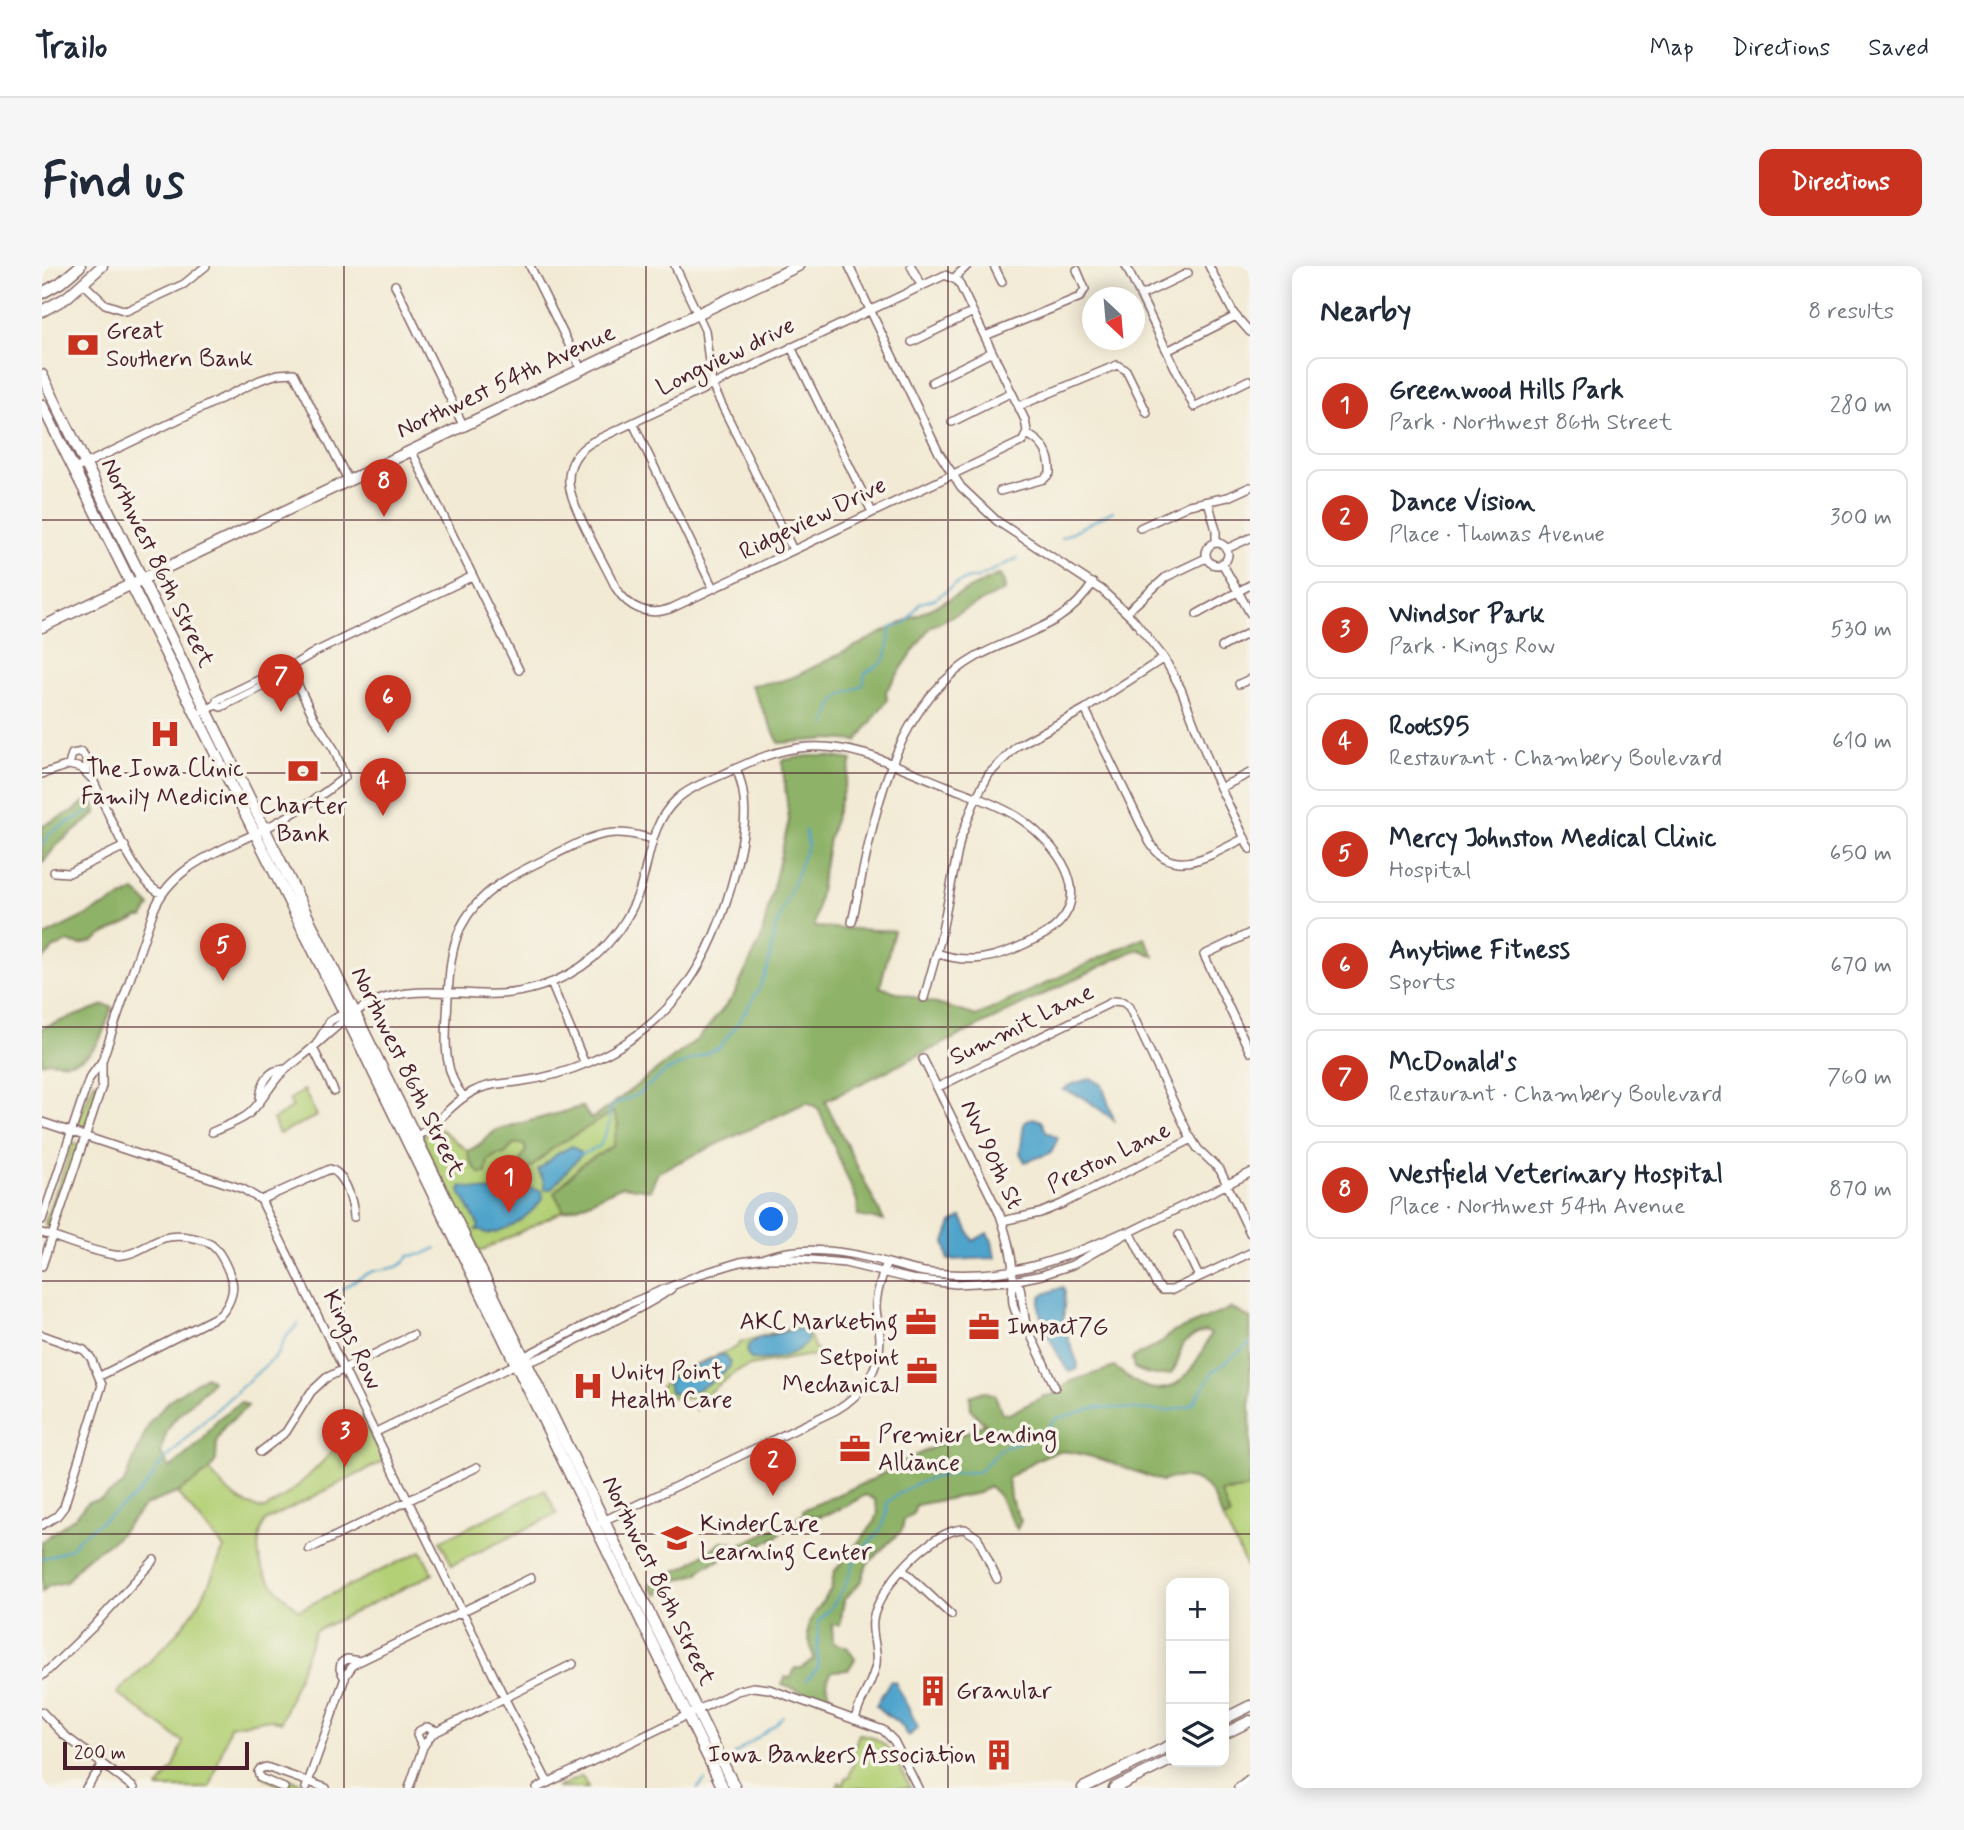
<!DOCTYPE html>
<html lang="en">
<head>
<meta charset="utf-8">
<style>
	body { margin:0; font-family:Mynerve,sans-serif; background:#f6f6f7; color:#1f2937 }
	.controls { position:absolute; right:21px; bottom:21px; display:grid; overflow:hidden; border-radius:14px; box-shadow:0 4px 18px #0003 }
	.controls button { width:63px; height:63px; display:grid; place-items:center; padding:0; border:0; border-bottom:2px solid #e0e1e3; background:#fff; color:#1f2937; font:35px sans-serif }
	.compass { position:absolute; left:1040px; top:21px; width:63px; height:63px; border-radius:50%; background:#fff; box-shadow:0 4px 18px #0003; rotate:154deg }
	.scale { position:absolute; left:21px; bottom:18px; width:186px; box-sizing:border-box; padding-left:7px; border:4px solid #4a1f2b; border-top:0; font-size:19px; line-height:24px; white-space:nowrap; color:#4a1f2b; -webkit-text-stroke:5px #f7f3e8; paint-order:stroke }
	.you { position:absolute; left:730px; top:954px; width:24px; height:24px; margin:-18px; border:5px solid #fff; border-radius:50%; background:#1a73e8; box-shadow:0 0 0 10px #1a73e833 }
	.badge { display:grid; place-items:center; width:46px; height:46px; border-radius:50%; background:#c8321e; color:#fff; font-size:23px; font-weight:700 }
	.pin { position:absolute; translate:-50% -58px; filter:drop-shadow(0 2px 4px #0008) }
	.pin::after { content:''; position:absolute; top:37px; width:24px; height:21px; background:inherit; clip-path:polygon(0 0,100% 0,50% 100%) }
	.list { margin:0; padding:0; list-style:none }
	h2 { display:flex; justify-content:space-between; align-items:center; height:91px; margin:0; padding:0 28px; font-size:30px }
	h2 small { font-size:23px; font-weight:400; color:#747a83 }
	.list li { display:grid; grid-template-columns:46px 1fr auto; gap:21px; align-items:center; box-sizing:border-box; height:98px; margin:0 14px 14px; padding:0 14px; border:2px solid #e0e1e3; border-radius:14px }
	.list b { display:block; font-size:26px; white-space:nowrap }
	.list p { margin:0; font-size:23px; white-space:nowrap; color:#747a83 }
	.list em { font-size:23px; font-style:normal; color:#747a83 }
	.icon { flex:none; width:38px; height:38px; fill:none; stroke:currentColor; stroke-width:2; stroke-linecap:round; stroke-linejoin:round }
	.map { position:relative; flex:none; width:1208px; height:1522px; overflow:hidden; border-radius:14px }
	header { display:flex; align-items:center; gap:42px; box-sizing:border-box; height:98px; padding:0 35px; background:#fff; border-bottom:2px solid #e0e1e3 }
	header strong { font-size:33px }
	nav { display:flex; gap:38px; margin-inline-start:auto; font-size:24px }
	.intro { display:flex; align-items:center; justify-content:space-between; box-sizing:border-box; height:168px; padding:0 42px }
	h1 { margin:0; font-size:49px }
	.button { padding:18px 32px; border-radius:14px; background:#c8321e; color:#fff; font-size:24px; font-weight:700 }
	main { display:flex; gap:42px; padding:0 42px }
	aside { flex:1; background:#fff; border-radius:14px; box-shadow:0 4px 18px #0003 }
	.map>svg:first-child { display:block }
	.green { fill:#b3d076; stroke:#7e7850; stroke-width:2; fill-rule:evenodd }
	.forest { fill:#8eb267; stroke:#6c6849; stroke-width:2 }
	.water { fill:#50a4cc; stroke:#4d627c; stroke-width:2 }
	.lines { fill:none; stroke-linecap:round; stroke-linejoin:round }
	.stream { stroke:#50a4cc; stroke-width:2 }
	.street-casing { stroke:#856666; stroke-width:10 }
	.secondary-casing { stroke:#856666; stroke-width:13 }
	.street { stroke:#fff; stroke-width:7 }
	.secondary { stroke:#fff; stroke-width:10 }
	.grid { fill:none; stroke:#4a1f2b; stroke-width:2; stroke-opacity:0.55 }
	.labels { text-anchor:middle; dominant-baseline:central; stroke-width:7; stroke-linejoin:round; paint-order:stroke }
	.poi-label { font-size:24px; fill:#4a1f2b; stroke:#f7f3e8; text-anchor:start }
	.street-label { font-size:24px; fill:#4a1f2b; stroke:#f7f3e8 }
</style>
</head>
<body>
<header>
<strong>Trailo</strong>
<nav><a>Map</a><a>Directions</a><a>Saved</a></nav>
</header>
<div class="intro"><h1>Find us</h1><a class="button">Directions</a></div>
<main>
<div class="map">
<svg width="1208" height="1522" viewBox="0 0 1208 1522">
	<rect width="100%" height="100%" fill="#f7f3e8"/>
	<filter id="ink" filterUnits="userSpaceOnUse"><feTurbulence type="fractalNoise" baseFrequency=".0143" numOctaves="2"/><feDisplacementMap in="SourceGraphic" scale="14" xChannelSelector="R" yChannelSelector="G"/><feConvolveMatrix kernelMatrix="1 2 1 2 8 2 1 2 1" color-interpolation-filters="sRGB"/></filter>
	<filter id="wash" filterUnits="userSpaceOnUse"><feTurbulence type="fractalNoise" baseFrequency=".00686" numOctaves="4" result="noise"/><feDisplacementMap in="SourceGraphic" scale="28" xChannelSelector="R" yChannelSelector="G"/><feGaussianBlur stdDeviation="1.57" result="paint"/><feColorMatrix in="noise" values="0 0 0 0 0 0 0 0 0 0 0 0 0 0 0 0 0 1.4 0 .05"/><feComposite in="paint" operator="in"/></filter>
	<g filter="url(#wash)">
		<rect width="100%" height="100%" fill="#f2ead4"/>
		<!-- green -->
		<path class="green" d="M52,816L58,820L44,861L41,863L36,857Z
			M262,824L275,850L237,868L231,854L251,841L247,834Z
			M574,836L596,908L437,986L379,871L398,863L426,885C437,880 444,872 453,865C465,858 479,859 491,856C508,851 523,844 540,841L549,853Z
			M31,877L37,880L7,963L3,957Z
			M759,1044C760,1058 769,1068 772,1082L782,1089L763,1090L708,1100L695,1105L658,1133L654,1144L649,1133L624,1131L608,1135L623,1116L625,1104L633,1107L695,1081L697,1077L750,1061L756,1054ZM678,1089L688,1096V1100C678,1112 662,1118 648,1125L626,1117L631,1111Z
			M321,1151L342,1195L223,1255C204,1295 228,1319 257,1344L379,1285L391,1308L273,1365L239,1456L228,1453L188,1460L168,1522H116L132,1501L141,1476L75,1427C102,1400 137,1370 157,1337C167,1320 174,1300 182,1282L135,1227L168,1205C182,1224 198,1240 223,1243C262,1221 291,1184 321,1151Z
			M1202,1222H1208V1301L1205,1302L1181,1252L1188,1251L1178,1225L1188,1226Z
			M503,1224L515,1248L410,1299L398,1275Z
			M817,1468C847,1470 856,1498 868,1522H795L797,1516L802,1518L804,1511H807L812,1495L808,1493Z
			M223,1506L258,1516L260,1521C248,1522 229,1519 221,1509Z
			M540,1510L546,1522H514Z"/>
		<!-- forest -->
		<path class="forest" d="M957,308L962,316L963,324L888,361L844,425L845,434L815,475L790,473L737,477L709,419L739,415L754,410Z
			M766,490H784L810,494L787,573L772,661L852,665L838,721L935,750L1102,671L1112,690L1099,684L1091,685L783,835L842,955L816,950L815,935L776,842L765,836L616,906L608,924L580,920L538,940L522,945L512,927L540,898L571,880L576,858L571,846L511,882L484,906L475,901L484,884L482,879L473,877L463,888L455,889L446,895L444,907L439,908C432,903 426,894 426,885L439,878L454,864L540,841L549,853L552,852L657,772L691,731L719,673L747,554L740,494Z
			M46,532L53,539L54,548L16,578L0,597V560L33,544Z
			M93,625L108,640L101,652H96L62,668L52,675L39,679L25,676L12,682L0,694V671Z
			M62,739L70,741C62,764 56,792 28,796C18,798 9,793 0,797V762Z
			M1189,1042L1208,1052V1222L1179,1226L1188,1251L1181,1252C1176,1244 1174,1233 1168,1226C1158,1210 1136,1209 1120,1215C1097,1208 1035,1181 1014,1186C997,1191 981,1202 966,1212L968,1232L979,1255L975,1263L956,1229L947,1220L937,1227L874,1239L871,1248L862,1254L860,1264L825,1298L820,1314L802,1334L798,1359L790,1358L791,1377L805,1381L813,1393L806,1404L790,1405L784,1417L787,1426L799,1440L740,1419L743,1411L749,1412L753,1402H760L772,1393L766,1369L767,1356L789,1323L792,1306L833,1256L836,1247L833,1234L824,1229C807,1237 784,1255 765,1249L743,1261L735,1271L689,1292L684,1291L662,1301L656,1308L633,1315L630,1321L615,1329L609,1322V1316L643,1301L681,1275L698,1279L761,1249V1244L831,1213L868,1192L943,1158L929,1144L928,1130L942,1125L953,1129L960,1147L967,1148L1002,1130L1010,1129L1030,1115L1073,1101C1122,1145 1146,1118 1169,1068L1163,1065C1128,1079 1146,1083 1129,1108C1114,1110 1105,1109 1092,1102L1090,1092L1121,1076L1129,1067Z
			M164,1110L170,1115C149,1144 124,1147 119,1188L128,1202L159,1176L176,1153L199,1136L206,1140L182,1161L175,1175L174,1194L168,1205L135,1227L103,1239L74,1272L41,1295L24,1316L6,1320L0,1326V1275L33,1251L46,1236L59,1233L81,1219L108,1156L129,1133Z"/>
		<!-- water -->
		<path class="water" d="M1049,812L1060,819L1072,854L1041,831L1021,824L1028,819Z
			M991,852L999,855L1004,865L1016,872L1009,887L983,896L978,887L982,857Z
			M530,880L538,886L539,889L509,923H502V916L496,904L515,888Z
			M475,919L500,925L501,932C487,951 467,964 445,968L439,964H434L437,960L419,928L418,923L420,920L445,925Z
			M920,951L931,975L945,967L950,975L953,992L906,994L903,976L910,957Z
			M1021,1021L1023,1025L1021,1059L1036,1098L1035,1103L1028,1106L1024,1102C1015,1086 989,1046 1000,1029Z
			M754,1063L762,1064L766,1074C756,1090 727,1096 709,1093L705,1087L706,1079L717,1072Z
			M678,1089H683L688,1096V1100C677,1113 645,1134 628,1126L626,1117L631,1111Z
			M848,1415L853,1416L876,1461L867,1470L864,1469C860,1452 842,1452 834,1439Z"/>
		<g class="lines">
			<!-- stream -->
			<path class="stream" d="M1019,272L1071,245
				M784,459C787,448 790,436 800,428C806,425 813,424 821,419L823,408C829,402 839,399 843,393C847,387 846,371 849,362L864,357L878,337L893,333L912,319L927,312H935L976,292
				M0,579L9,566L47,545
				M538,889L558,880L567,858L568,843L573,838L595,829L623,806L678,781L696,757L717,723L726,701L733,664L766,579L763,564
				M287,1031C298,1025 321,1008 332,1005C345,1002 360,1004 367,990L382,988L395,982
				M0,1292L10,1290L29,1282L39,1270L93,1231L111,1211L116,1201L164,1153L235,1089L243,1072L257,1057
				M764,1414L776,1402V1356L789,1342L803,1320L815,1288L833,1271L841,1259L845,1247V1237C871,1214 901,1206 936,1206L959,1183L998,1168L1013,1153L1055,1141L1124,1145L1144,1141L1151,1138L1171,1106L1208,1077
				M691,1489L733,1459L741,1450
				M656,1522L663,1514"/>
		</g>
	</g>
	<g filter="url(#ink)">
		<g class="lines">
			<!-- street casing -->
			<g class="street-casing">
				<path id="street" d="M488,0L539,103
					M633,0L663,64L670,119L751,284
					M807,0L897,187L919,221L955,255L1060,324L1091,353L1122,392L1139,423L1172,509L1208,583
					M869,0L879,19
					M952,0L960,16
					M1084,0L1152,141L1207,114
					M1167,0L1192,48L1208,66
					M903,9L916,15L983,154L985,165L981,175L630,342C607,351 587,343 574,322C563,298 528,239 527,217C526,199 535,185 550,176Z
					M912,12L925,0
					M42,18L63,38L84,45L142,18L164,0
					M353,19L421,159
					M1098,30L1146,7
					M943,70L1038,31L1043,23L1035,4
					M870,76L931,46
					M749,81L830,246
					M1125,85L1194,50
					M890,116L950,86
					M977,140L1075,99L1084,104L1105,147
					M910,156L970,126
					M591,157L671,322
					M369,184L477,404
					M33,203L218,114L236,108L252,107L306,214
					M958,225L1002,213L1008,207C1009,190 1001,175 984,168
					M1166,235L1174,264V277
					M1098,262L1147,239L1186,231L1208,221
					M1164 288a11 11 0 1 1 22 0a11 11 0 1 1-22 0Z
					M1184,283L1208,272
					M1180,297L1208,347
					M1085,346L1124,311L1164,292
					M1155,348L1208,319
					M1180,381L1208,366
					M1197,418L1208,413
					M174,439L175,434L237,404L247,403
					M1043,443L1108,577C1132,616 1173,586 1203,572
					M161,445L174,439L179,441L240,411L251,399L273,386L431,310
					M27,499L30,488L40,486L45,494V506
					M0,508L27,499L39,502L51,514C64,541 93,618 119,627
					M1178,522L1208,507
					M12,606L27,607L83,580
					M810,656C831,564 844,441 936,390C980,366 1023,362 1051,317
					M1208,667L1162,689L1208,786
					M509,717L543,798
					M882,732L898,675L918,574L934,532L947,508L975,480L1043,443L1122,392
					M275,777L288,755L304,746
					M271,782L292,825
					M881,793L958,949C964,967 972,995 971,1014C970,1032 968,1046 984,1059
					M896,821L1072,735L1081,736L1087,741L1147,869L1156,883L1178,904L1208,967
					M422,831C402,808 403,777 405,749C407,720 406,688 419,661C439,621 477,606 514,588C530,580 546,571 564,568C580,565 595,569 611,573
					M218,832C220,817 225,803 244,803
					M0,856L201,923L219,934L465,1437L506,1517
					M170,866C181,861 193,857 204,850C217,841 225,824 236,811C246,800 258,793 269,783C291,765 307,746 334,735C368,721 404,727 440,728C480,730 519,718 551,692C571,675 588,651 597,626C608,594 608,558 634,534C648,521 667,515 684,507C711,494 736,483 767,481C816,478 860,503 905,520C928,529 953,537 974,550C1006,570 1052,620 1017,657C1008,667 997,671 985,677C955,692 927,699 895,687
					M372,872C396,859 408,838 430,826C446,817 463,818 481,815C504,812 527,805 548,796C633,758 671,693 693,606C702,569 709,538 694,502
					M219,934L288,903C304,908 311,936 312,951
					M0,954L47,813L60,795L111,646C130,597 183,584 226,561C254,547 278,531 303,511L292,483L272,452L248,403
					M960,955L998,947L1020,938L1150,873
					M1088,966L1114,1018L1120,1024H1130L1208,987
					M0,967C23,974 48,985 72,989C90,992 106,977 122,972C135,968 163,971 173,982C180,989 187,1005 190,1015C193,1027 186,1041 178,1049L58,1110
					M1137,969L1157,1011
					M722,992C754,980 795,984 828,992C849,997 868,1005 890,1007C965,1014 1015,996 1082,966H1088
					M0,1000L60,820V796
					M971,1015L978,1021L984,1059L1013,1121
					M0,1069L42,1084L49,1092L60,1119L22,1241L15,1250L0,1259
					M479,1092L579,1041L659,1008L698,996L719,993H759L803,997L869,1013L914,1018L971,1015L1000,1009L1030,999L1088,966L1208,907
					M334,1166L474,1098C500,1095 527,1077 550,1066C577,1052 604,1041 629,1023
					M218,1186L244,1166L269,1126L284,1112L371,1069
					M559,1256L794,1144C820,1129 838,1104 838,1073C838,1062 834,1051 834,1040C834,1026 840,1012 844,998
					M267,1283L435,1201
					M861,1304L909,1349
					M0,1410L51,1361L112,1294
					M303,1413L298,1403L299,1397L305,1393L318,1395
					M0,1446L22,1469L92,1522
					M813,1454C817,1434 831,1417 834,1398C836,1383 829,1369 831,1354C835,1323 890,1262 923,1263L936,1272L955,1313
					M381,1481L375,1469L377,1465L385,1461L395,1465
					M44,1522L60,1500
					M242,1522L218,1512L216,1506L218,1503L224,1501L284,1522
					M264,1522L304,1409L312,1398L489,1312
					M367,1522L381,1481L390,1468L531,1398
					M495,1522L695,1425L711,1421L727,1423L841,1464L852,1475L876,1522
					M1196,1522L1208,1513"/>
			</g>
			<!-- secondary casing -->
			<g class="secondary-casing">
				<path id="secondary" d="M0,27L18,17L38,0
					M0,45L24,32L60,0
					M0,109L693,1522
					M0,139L305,752L681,1522
					M0,361L756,0
					M1182,1453L1208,1440
					M1182,1468L1208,1455
					M1041,1522L1129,1479
					M1072,1522L1129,1494"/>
			</g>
			<!-- street -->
			<use href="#street" class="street"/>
			<!-- secondary -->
			<use href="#secondary" class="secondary"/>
		</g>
	</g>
	<!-- grid -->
	<path class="grid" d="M302,0V1522M604,0V1522M906,0V1522M0,254H1208M0,507H1208M0,761H1208M0,1015H1208M0,1268H1208"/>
	<!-- icons -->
	<defs>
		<g id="bank-bare" transform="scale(2.415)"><path d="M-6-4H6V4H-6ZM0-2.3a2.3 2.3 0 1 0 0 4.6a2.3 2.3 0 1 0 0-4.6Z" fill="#c8321e" stroke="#f7f3e8" stroke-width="2.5" paint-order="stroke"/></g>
		<g id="hospital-bare" transform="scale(2.415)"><path d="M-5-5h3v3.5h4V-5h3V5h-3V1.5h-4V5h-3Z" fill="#c8321e" stroke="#f7f3e8" stroke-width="2.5" paint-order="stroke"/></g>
		<g id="office-bare" transform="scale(2.415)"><path d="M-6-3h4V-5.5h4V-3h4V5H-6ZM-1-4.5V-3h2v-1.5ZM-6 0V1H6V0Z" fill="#c8321e" stroke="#f7f3e8" stroke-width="2.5" paint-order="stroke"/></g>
		<g id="school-bare" transform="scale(2.415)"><path d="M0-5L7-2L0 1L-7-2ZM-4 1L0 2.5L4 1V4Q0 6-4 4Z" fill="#c8321e" stroke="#f7f3e8" stroke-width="2.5" paint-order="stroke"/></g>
		<g id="building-bare" transform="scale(2.415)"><path d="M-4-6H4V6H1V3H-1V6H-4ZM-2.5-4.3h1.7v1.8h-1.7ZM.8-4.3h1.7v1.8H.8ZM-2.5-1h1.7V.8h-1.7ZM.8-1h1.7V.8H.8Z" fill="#c8321e" stroke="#f7f3e8" stroke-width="2.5" paint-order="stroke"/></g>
	</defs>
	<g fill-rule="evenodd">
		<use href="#bank-bare" x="41" y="79"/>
		<use href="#hospital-bare" x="123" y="468"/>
		<use href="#bank-bare" x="261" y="505"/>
		<use href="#office-bare" x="879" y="1056"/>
		<use href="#office-bare" x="942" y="1061"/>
		<use href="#office-bare" x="880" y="1105"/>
		<use href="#hospital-bare" x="546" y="1120"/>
		<use href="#office-bare" x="813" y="1183"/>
		<use href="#school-bare" x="635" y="1272"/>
		<use href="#building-bare" x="891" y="1425"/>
		<use href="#building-bare" x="957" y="1489"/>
	</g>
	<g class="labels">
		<!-- poi labels -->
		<g class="poi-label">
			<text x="64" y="65">Great<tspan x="64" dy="28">Southern Bank</tspan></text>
			<text x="123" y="503" text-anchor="middle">The Iowa Clinic<tspan x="123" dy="28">Family Medicine</tspan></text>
			<text x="261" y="540" text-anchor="middle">Charter<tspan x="261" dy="28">Bank</tspan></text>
			<text x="856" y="1056" text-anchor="end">AKC Marketing</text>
			<text x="965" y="1061">Impact7G</text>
			<text x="857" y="1091" text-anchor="end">Setpoint<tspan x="857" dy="28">Mechanical</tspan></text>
			<text x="569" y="1106">Unity Point<tspan x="569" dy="28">Health Care</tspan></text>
			<text x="836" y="1169">Premier Lending<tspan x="836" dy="28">Alliance</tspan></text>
			<text x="658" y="1258">KinderCare<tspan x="658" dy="28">Learning Center</tspan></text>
			<text x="914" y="1425">Granular</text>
			<text x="934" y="1489" text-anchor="end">Iowa Bankers Association</text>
		</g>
		<!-- street labels -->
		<g class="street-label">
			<text transform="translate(684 91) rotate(-26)">Longview drive</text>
			<text transform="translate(464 116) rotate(-25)">Northwest 54th Avenue</text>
			<text transform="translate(771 253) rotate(-26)">Ridgeview Drive</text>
			<text transform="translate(115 297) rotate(64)">Northwest 86th Street</text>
			<text transform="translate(980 759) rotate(-26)">Summit Lane</text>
			<text transform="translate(365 806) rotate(64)">Northwest 86th Street</text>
			<text transform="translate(949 889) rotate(65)">NW 90th St</text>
			<text transform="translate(1067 892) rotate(-26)">Preston Lane</text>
			<text transform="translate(310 1074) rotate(64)">Kings Row</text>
			<text transform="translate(616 1315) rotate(64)">Northwest 86th Street</text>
		</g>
	</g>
</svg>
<div class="controls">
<button>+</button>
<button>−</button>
<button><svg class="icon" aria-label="layers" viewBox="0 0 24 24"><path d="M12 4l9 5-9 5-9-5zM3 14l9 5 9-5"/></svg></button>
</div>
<svg class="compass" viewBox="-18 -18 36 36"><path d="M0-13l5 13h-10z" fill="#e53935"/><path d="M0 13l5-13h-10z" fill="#747a83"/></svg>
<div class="scale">200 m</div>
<div class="you"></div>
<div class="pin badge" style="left:467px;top:947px">1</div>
<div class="pin badge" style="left:731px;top:1230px">2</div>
<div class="pin badge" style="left:303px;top:1201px">3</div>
<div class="pin badge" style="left:341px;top:550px">4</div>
<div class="pin badge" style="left:181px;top:715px">5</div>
<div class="pin badge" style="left:346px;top:467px">6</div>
<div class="pin badge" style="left:239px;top:446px">7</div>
<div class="pin badge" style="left:342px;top:251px">8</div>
</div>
<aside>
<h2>Nearby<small>8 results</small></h2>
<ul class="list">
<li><span class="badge">1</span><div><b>Greenwood Hills Park</b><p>Park · Northwest 86th Street</p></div><em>280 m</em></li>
<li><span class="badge">2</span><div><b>Dance Vision</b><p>Place · Thomas Avenue</p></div><em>300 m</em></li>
<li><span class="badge">3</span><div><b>Windsor Park</b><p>Park · Kings Row</p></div><em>530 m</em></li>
<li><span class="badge">4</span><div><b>Roots95</b><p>Restaurant · Chambery Boulevard</p></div><em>610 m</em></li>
<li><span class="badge">5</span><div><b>Mercy Johnston Medical Clinic</b><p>Hospital</p></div><em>650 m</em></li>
<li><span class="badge">6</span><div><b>Anytime Fitness</b><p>Sports</p></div><em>670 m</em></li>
<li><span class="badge">7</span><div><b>McDonald's</b><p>Restaurant · Chambery Boulevard</p></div><em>760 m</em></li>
<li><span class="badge">8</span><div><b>Westfield Veterinary Hospital</b><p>Place · Northwest 54th Avenue</p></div><em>870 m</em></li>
</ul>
</aside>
</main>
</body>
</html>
